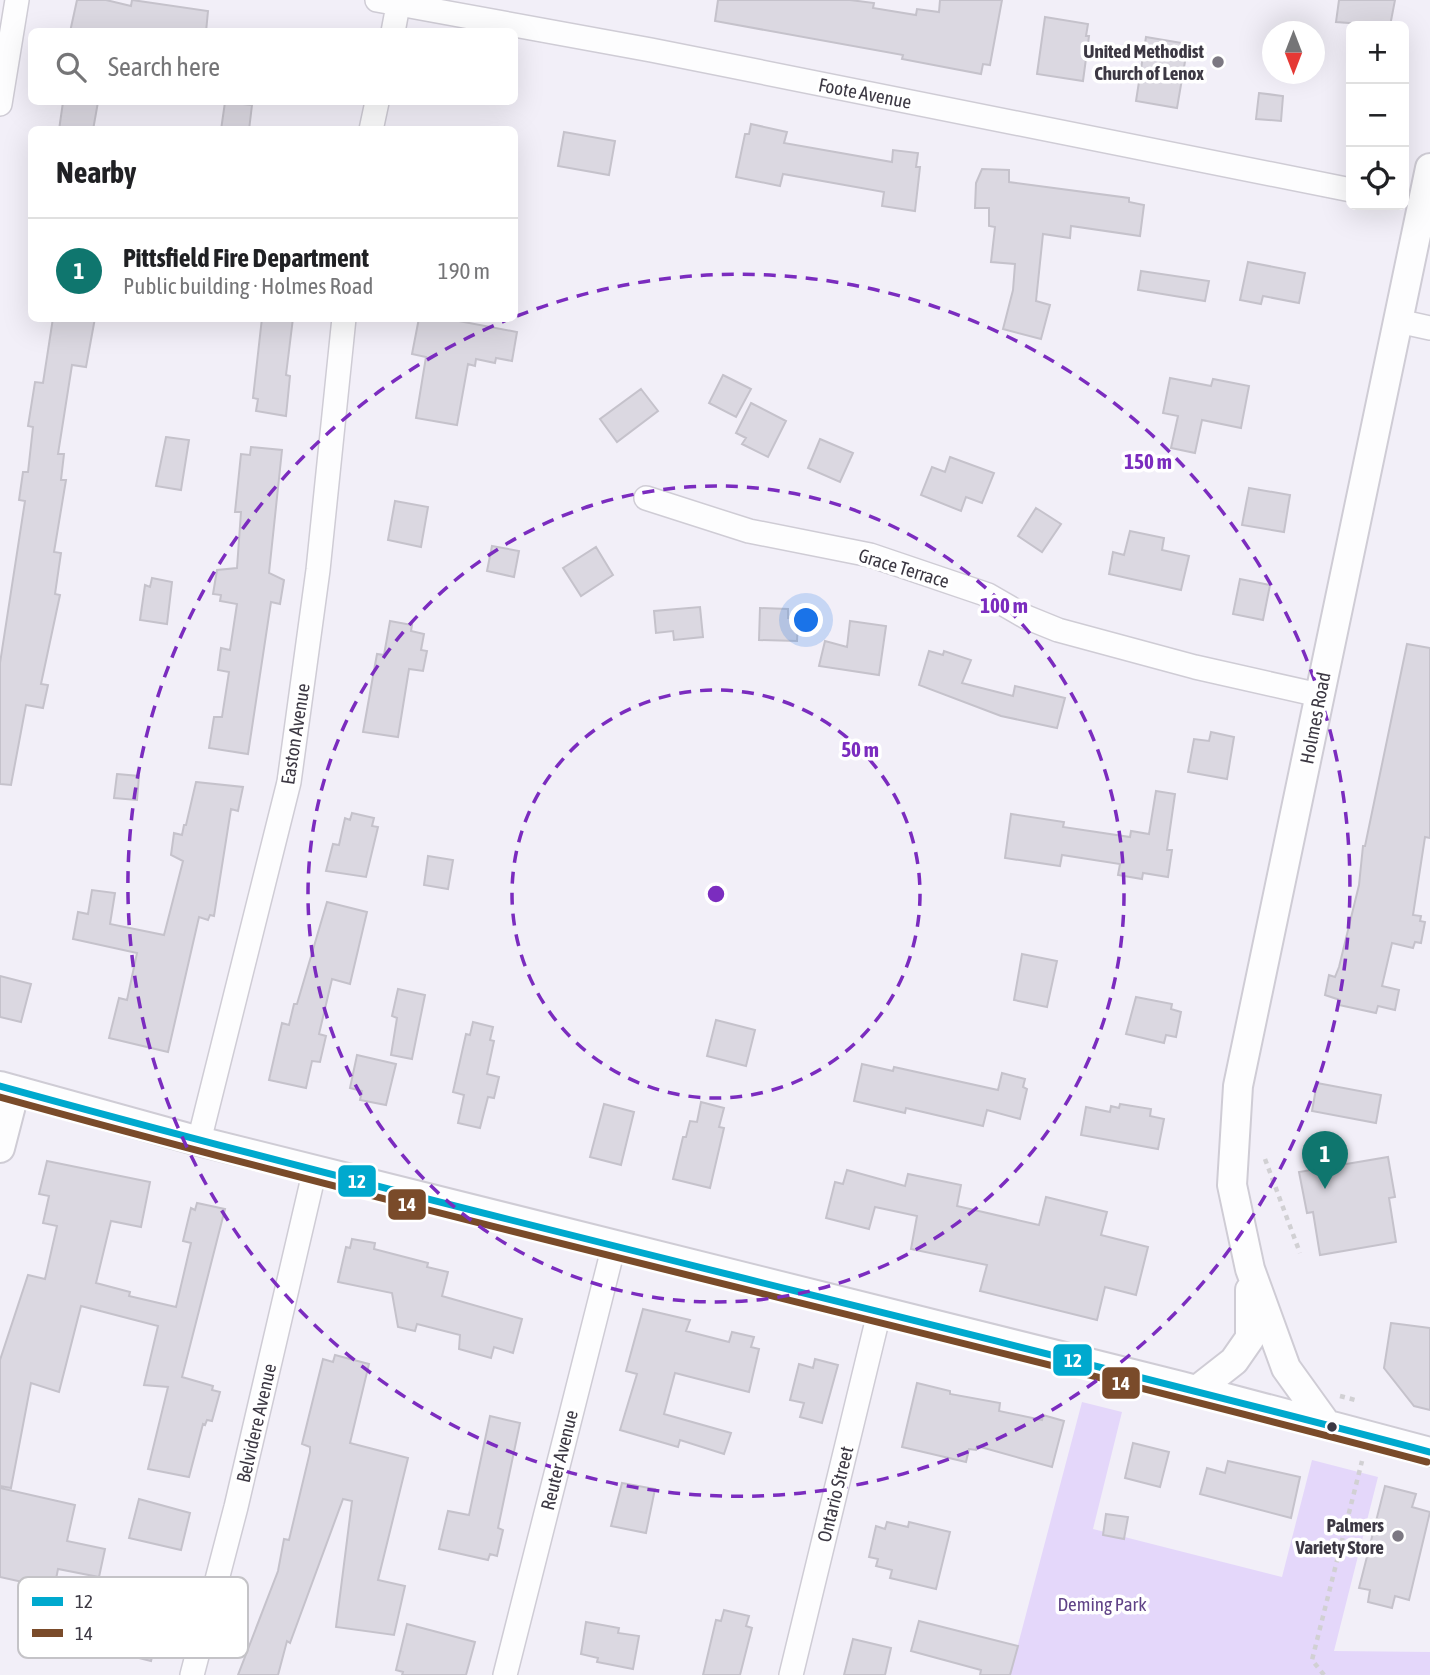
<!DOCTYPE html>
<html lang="en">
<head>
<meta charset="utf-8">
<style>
	body { margin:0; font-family:"Asap Condensed",sans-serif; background:#f2f2f2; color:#202124 }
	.controls { position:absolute; right:21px; top:21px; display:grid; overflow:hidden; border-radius:10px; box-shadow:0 7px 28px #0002 }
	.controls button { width:63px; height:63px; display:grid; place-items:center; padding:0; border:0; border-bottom:2px solid #e0e0e0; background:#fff; color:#202124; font:35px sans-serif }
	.compass { position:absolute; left:1262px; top:21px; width:63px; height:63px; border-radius:50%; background:#fff; box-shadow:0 7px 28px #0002; rotate:180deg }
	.you { position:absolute; left:807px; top:621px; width:24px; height:24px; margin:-18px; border:5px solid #fff; border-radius:50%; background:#1a73e8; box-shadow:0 0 0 10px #1a73e833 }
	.badge { display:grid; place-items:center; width:46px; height:46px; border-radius:50%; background:#0f766e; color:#fff; font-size:23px; font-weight:700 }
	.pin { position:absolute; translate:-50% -58px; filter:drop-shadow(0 2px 4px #0008) }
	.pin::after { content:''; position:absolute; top:37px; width:24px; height:21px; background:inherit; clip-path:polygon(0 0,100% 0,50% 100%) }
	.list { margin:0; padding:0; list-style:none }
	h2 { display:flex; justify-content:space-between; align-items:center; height:91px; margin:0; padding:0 28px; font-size:30px }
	h2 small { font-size:23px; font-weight:400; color:#757577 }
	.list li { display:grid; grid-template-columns:46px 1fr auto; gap:21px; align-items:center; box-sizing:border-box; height:105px; padding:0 28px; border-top:2px solid #e0e0e0 }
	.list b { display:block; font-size:26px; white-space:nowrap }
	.list p { margin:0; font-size:23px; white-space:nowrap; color:#757577 }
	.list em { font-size:23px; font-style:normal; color:#757577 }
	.icon { flex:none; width:38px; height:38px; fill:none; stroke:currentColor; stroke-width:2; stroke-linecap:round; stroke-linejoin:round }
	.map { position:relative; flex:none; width:1430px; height:1675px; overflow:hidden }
	.search { position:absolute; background:#fff; box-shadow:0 7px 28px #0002; left:28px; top:28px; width:490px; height:77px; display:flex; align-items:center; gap:18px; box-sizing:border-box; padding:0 24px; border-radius:10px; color:#757577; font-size:26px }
	.panel { position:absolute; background:#fff; box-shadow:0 7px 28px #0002; left:28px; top:126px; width:490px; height:196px; border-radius:10px }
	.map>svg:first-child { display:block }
	.green { fill:#e4d7fa }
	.building { fill:#dbd8e1; stroke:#c5c2cb; stroke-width:2 }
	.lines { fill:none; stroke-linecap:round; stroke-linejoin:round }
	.minor-casing { stroke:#cfccd5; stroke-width:26 }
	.tertiary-casing { stroke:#cfccd5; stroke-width:32 }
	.path { stroke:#d1d0d3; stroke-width:4.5; stroke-dasharray:5 5; stroke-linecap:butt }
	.minor { stroke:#fdfdfe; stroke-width:23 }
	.tertiary { stroke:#fdfdfe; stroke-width:28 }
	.bus-1-casing { stroke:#fff; stroke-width:12 }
	.bus-2-casing { stroke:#fff; stroke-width:12 }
	.bus-1 { stroke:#00a9ce; stroke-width:7 }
	.bus-2 { stroke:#7a4b2a; stroke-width:7 }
	.ring { fill:none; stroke:#7b2cbf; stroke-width:3.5; stroke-dasharray:12 9 }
	.poi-dot { fill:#7c7882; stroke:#fff; stroke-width:2.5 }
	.bus-dot { fill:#3c3843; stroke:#fff; stroke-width:2.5 }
	.labels { text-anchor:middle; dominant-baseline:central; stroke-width:7; stroke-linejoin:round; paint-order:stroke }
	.poi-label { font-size:19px; font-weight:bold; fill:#3c3843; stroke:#fff; text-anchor:end }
	.street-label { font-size:19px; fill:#3c3843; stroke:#fff }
	.park-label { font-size:19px; fill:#604387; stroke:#fff }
	.key { fill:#fff; stroke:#c4c3c7; stroke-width:2 }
	.key-label { font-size:19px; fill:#3c3843 }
	.centre { fill:#7b2cbf; stroke:#fff; stroke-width:3.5 }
	.ring-label { font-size:21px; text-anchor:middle; font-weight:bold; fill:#7b2cbf; stroke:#fff; stroke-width:7; stroke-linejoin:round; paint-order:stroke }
	.line-badge { stroke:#fff; stroke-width:2.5 }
	.badge-label { font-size:19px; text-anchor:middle; font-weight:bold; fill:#fff }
</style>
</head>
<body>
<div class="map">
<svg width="1430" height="1675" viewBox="0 0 1430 1675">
	<rect width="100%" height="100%" fill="#f2eff8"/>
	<!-- green -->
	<path class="green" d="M1082,1402L1122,1412L1093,1529L1282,1577L1312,1460L1378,1477L1334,1651L1430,1652V1675H1010Z"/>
	<!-- building -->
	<path class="building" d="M77,0H106L131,6L132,0L208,11L206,32H70Z
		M718,0H850L874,3L873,8L916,15L917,9L939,12L940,0H1002L990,65L983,64L981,74L902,59L903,55L715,21Z
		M1339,0H1395L1390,26L1336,22Z
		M1045,17L1088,24L1086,36H1089L1083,81L1037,74Z
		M1146,37L1188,44L1177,108L1136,101Z
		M1259,93L1283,96L1281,121L1256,119Z
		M63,102H98L93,130H59Z
		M225,102L252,105L249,130H221Z
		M751,124L787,132L784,143L892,162L893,150L918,153L916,167H920L915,211L882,206L884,192L783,174L780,186L736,177L745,134H749Z
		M564,132L615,141L609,175L558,166Z
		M982,169L1009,170V182L1129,198V202L1144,205L1140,236L1071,226L1070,238L1043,234L1036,301L1050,305L1041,339L1003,329L1013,290L1015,264L991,262L995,227L989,226V208H975L976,183Z
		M1248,262L1305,273L1299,303L1263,296L1261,304L1240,300Z
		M1141,271L1209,281L1205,301L1138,290Z
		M53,318H95L86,367L72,365L58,454H64L61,480H66L54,552L61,553L55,594L60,595L41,684L48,685L43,708L26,705L11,785L0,784V663L25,501L19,500L23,472H28L33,427L28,426L35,382L43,383Z
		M262,318H293L286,375L290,376L286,416L256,411L258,399L253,398Z
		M419,318H443L517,332L512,361L496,358L495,363L476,359L475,366L468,364L457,425L416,418L426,357L412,354Z
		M723,375L751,389L736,417L709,403Z
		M1170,378L1211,386L1213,379L1249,386L1241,428L1202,420L1195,453L1171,448L1178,416L1163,413Z
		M641,389L658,411L617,442L600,419Z
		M751,403L786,421L768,457L742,444L746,438L736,433Z
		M166,437L189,440L181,490L156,486Z
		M820,439L853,453L840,482L808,468Z
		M251,447L282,450L269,573L284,580L280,604L271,602L248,754L209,748L214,717H222L229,672L218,670L221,648L230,650L237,604L220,601L221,595L213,594L217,570L237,568L241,512H235L241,454L250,455Z
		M950,457L994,473L982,503L966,497L961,511L921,495L932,467L945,472Z
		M1249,488L1290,495L1284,532L1242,525Z
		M395,501L428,507L421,547L388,540Z
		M1036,508L1061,524L1042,552L1018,536Z
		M1130,531L1164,538L1162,550L1189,556L1181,590L1109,574L1113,552L1124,555Z
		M492,546L519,551L514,577L487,571Z
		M596,547L613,575L581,596L563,568Z
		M152,578L172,582L167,624L140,620L145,585L150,587Z
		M1240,579L1270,585L1263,620L1233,614Z
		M700,607L703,637L674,640L673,631L656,633L654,611Z
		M760,608L788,609V618H798L797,641L759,640Z
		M390,621L412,625L411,631L424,634L421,650L427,651L423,671L409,669L398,737L363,732L377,654L384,655Z
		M850,621L886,626L879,675L819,666L825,641L847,647Z
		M1407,644L1430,648V838L1425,837L1413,915L1421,916L1420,921L1425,922L1421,943L1415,942L1413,948L1392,943L1382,986L1399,990L1395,1010L1378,1006L1376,1013L1339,1005L1340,1000L1325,995L1329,975L1335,977L1339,967L1359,885L1363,846H1365Z
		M929,651L943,655L944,651L971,660L962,683L1013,696L1015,686L1065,698L1057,728L1001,716L919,685Z
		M1211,732L1234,737L1227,779L1188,772L1194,739L1209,741Z
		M117,774L139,776L137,800L114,798Z
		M196,782L243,787L238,811L231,809L214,916L210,915L208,920L199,917L168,1052L109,1038L119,998L127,1000L137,953L73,939L78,912L88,914L92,890L115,893L110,924L164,935L183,861L171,855L174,833L182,835L184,825H186Z
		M1156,791L1175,794L1167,850H1172L1168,877L1143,873L1142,879L1118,875L1120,864L1062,855L1060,866L1005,858L1011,814L1064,822L1063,827L1130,837L1131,831L1149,834Z
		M352,813L374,818L372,826L378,827L366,877L326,871L333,844L339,845L345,818L350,820Z
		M428,856L453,860L448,889L424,885Z
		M327,902L367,912L350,984L332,979L319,1034L326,1036L320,1062L312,1061L306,1088L269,1080L282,1023L289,1025L294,1004H297Z
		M1022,954L1057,961L1047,1007L1014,1000Z
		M0,976L31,984L21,1022L0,1017Z
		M398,989L425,995L412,1059L391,1055L397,1018L392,1016Z
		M1136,997L1172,1004L1171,1009L1181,1012L1176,1037L1166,1035L1164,1043L1126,1034Z
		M716,1020L755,1030L746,1066L707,1056Z
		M473,1022L493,1027L490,1040L494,1041L487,1074L499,1077L494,1098L488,1097L480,1128L458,1123L464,1095L453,1092L466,1034L470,1035Z
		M357,1055L396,1064L386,1105L360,1100L362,1091L350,1088Z
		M862,1064L893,1071L894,1067L998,1090L1002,1073L1025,1079L1023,1087L1027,1089L1020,1119L987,1110L983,1126L906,1108L905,1113L854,1101Z
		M1317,1083L1381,1095L1376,1123L1312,1111Z
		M701,1102L724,1108L719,1127L724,1128L710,1188L673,1179L683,1137H686L690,1121L697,1122Z
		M604,1104L634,1112L621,1165L590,1157Z
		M1120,1104L1151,1109L1150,1116L1164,1119L1158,1149L1081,1135L1086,1107L1110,1112L1111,1106L1119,1108Z
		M1388,1157L1395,1197L1389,1198L1396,1242L1320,1255L1313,1212L1307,1213L1299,1172Z
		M47,1161L150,1182L141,1227L111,1221L96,1283L130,1292L129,1296L176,1307L191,1243L183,1241L191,1208L195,1210L197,1203L225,1209L182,1377L213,1386L212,1390L220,1392L212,1421L207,1420L205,1425L203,1424L189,1477L148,1469L168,1387L144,1385L158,1326L81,1306L59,1392L31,1383L11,1488L0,1486V1360L28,1275L45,1279L57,1226L43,1223L49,1196L39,1194Z
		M847,1170L905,1186L908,1174L961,1185L957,1206L1039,1225L1046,1197L1107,1212L1101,1235L1148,1247L1136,1295L1105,1287L1097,1320L980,1291L987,1265L911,1249L917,1216L875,1207L869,1229L826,1218L835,1182L843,1184Z
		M352,1239L375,1243L374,1249L428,1263L427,1267L448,1272L442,1296L522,1319L513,1353L494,1347L491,1358L459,1349L460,1335L417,1324L415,1331L398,1327L392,1293L338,1282L346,1247L350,1248Z
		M643,1309L690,1320L686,1331L729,1342L732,1332L754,1337L751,1347L759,1349L749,1392L675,1373L664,1414L731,1433L724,1454L680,1440L678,1447L620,1430L637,1374L626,1371Z
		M1391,1323L1430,1328V1410L1414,1406L1384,1368Z
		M335,1355L369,1364L350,1443L408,1458L378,1580L405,1586L394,1635L336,1627L352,1501L343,1499L290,1643L287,1641L278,1675H238L278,1571L284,1539L289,1540L310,1452V1447L302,1444L323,1359L333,1362Z
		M815,1359L838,1365L822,1423L800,1417L804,1403L790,1400L799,1364L813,1368Z
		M917,1383L950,1391V1394L1000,1403L999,1411L1042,1420L1043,1415L1064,1421L1052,1467L977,1446L976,1450L969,1449L966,1462L902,1447Z
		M490,1416L520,1423L498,1528L503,1530L497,1556L490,1554L488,1560L439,1549L448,1511L469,1515Z
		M1133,1443L1169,1452L1160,1487L1125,1478Z
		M1228,1461L1300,1477L1291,1518L1200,1494L1207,1468L1225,1473Z
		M622,1483L655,1489L646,1533L611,1526Z
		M1385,1486L1416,1494L1412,1507L1430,1512L1409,1600L1395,1596L1392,1608L1368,1602L1370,1590L1359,1588Z
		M0,1488L75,1505L67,1541L105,1549L99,1577L58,1569L54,1589L0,1577Z
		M139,1499L190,1513L181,1550L129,1538Z
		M1106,1514L1128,1517L1124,1539L1103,1535Z
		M887,1522L908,1527L909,1522L950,1532L936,1589L890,1578L892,1570L876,1566L878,1559L869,1557L876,1526L885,1529Z
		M724,1610L749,1616L746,1626L752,1628L740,1675H703L716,1620L721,1621Z
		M126,1621L159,1629L151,1661L119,1653Z
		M919,1621L1018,1646L1010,1675H980L981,1670L911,1651Z
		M586,1622L619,1628L618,1633L639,1636L633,1669L597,1662L598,1658L581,1654Z
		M407,1624L475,1642L466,1675H402L403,1672L396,1670Z
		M853,1639L891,1648L885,1675H844Z"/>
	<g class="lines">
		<!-- minor casing -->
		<g class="minor-casing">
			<path id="minor" d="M377,0L651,50L1351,190
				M393,32L399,0
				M0,104L17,0
				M371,130L377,102
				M1398,321L1430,328
				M646,498L749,531L870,555L988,595L1026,617L1058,630L1195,667L1319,695
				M199,1141L289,782L318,570L344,318
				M192,1675L236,1507L315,1169
				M505,1675L614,1245
				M791,1675L879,1313"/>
		</g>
		<!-- tertiary casing -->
		<g class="tertiary-casing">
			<path id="tertiary" d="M0,1086L199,1141L1181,1386L1430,1452
				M0,1148L15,1090
				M1197,1390L1234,1361L1250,1338V1290
				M1327,1425L1286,1368L1250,1269L1232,1185L1238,1086L1430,168"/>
		</g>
		<!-- path -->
		<path class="path" d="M1265,1159L1300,1253
			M1340,1396L1359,1401
			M1324,1675L1312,1660L1362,1461"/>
		<!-- minor -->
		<use href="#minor" class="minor"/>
		<!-- tertiary -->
		<use href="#tertiary" class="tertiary"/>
		<!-- bus-1 casing -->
		<g class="bus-1-casing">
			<path id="bus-1" d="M0,1086C474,1217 954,1326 1430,1452"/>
		</g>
		<!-- bus-2 casing -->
		<g class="bus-2-casing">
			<path id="bus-2" d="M0,1097C473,1228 953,1336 1427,1462"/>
		</g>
		<!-- bus-1 -->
		<use href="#bus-1" class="bus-1"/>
		<!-- bus-2 -->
		<use href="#bus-2" class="bus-2"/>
	</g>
	<!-- distance rings -->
	<g class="ring">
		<circle cx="716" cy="894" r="204"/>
		<circle cx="716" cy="894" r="408"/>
		<path d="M517 316A611 611 0 1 1 507 320"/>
	</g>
	<!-- markers -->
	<g class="poi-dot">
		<circle cx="1218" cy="62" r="7"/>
		<circle cx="1398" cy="1536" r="7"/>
	</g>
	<circle class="bus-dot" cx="1332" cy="1427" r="6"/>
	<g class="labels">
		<!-- poi labels -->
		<g class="poi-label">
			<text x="1204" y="51">United Methodist<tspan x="1204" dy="22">Church of Lenox</tspan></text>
			<text x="1384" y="1525">Palmers<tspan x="1384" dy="22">Variety Store</tspan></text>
		</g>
		<!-- street labels -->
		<g class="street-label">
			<text transform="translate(865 93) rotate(11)">Foote Avenue</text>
			<text transform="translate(904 568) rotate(17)">Grace Terrace</text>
			<text transform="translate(1315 718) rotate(-79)">Holmes Road</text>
			<text transform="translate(295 734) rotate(-81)">Easton Avenue</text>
			<text transform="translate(256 1423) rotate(-77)">Belvidere Avenue</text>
			<text transform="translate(559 1460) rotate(-76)">Reuter Avenue</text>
			<text transform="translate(835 1494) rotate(-76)">Ontario Street</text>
		</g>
		<!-- park labels -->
		<g class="park-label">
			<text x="1102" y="1604">Deming Park</text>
		</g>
	</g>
	<!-- legend -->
	<rect x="18" y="1577" width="230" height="81" rx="10" class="key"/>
	<rect x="32" y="1597" width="31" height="9" fill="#00a9ce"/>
	<rect x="32" y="1629" width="31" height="8" fill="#7a4b2a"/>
	<g class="key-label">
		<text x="75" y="1608">12</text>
		<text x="75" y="1640">14</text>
	</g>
	<circle cx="716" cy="894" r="10" class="centre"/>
	<g class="ring-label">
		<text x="1148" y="469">150 m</text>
		<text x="1004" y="613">100 m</text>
		<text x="860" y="757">50 m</text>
	</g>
	<g class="line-badge">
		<rect x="337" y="1164" width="40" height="34" rx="7" fill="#00a9ce"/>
		<rect x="387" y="1188" width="40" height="33" rx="7" fill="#7a4b2a"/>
		<rect x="1052" y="1343" width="41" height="34" rx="7" fill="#00a9ce"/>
		<rect x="1101" y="1366" width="40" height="34" rx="7" fill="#7a4b2a"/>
	</g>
	<g class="badge-label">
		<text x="357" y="1188">12</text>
		<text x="407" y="1211">14</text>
		<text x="1073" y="1367">12</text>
		<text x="1121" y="1390">14</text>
	</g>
</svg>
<div class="controls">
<button>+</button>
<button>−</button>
<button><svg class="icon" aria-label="locate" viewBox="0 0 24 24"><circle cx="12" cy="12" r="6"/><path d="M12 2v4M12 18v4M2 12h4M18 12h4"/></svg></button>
</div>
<svg class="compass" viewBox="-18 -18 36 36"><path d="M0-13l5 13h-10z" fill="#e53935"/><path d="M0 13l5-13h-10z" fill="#757577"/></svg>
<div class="you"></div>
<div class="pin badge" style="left:1325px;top:1189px">1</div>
<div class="search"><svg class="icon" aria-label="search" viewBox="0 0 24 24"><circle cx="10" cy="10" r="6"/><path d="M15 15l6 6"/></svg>Search here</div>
<section class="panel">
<h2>Nearby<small></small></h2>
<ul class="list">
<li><span class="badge">1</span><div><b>Pittsfield Fire Department</b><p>Public building · Holmes Road</p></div><em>190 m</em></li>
</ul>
</section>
</div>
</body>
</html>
